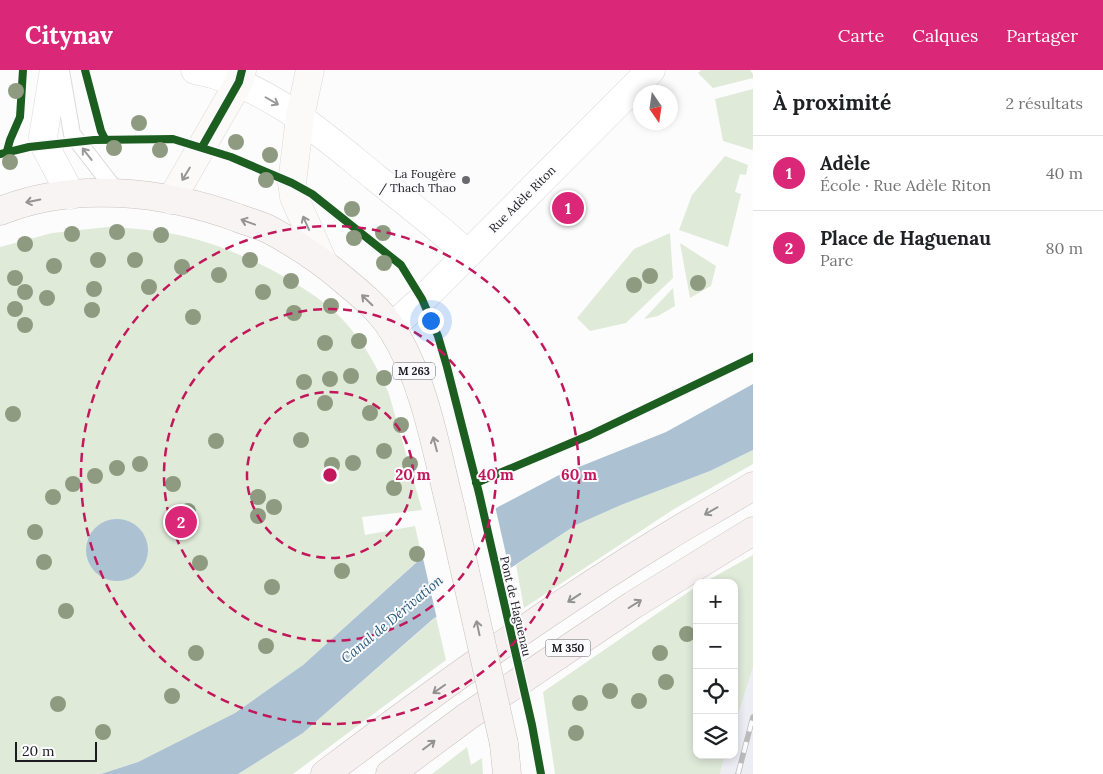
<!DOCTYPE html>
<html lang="fr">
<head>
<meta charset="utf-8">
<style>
	body { margin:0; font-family:Lora,serif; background:#f6f6f6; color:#202124 }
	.controls { position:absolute; right:15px; bottom:15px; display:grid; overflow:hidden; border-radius:10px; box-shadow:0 2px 8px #0003 }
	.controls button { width:45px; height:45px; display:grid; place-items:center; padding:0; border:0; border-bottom:1px solid #e0e0e0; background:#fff; color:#202124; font:25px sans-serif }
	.compass { position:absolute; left:633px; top:15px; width:45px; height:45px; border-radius:50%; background:#fff; box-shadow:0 2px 8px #0003; rotate:167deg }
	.scale { position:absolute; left:15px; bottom:12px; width:82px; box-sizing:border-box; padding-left:5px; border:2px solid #1c1c20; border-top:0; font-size:14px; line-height:18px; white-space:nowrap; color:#1c1c20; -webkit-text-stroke:4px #fbfbfd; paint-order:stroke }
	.you { position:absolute; left:430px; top:250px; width:18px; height:18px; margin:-12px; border:4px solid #fff; border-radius:50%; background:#1a73e8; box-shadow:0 0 0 8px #1a73e833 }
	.badge { display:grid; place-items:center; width:32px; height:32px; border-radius:50%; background:#db2777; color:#fff; font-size:16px; font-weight:700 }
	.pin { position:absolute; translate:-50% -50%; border:2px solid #fff; box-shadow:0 1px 5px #0006 }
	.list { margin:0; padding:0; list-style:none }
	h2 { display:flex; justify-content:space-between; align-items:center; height:65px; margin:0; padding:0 20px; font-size:21px }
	h2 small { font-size:16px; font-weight:400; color:#757577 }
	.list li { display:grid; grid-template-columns:32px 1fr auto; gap:15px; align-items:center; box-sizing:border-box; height:75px; padding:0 20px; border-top:1px solid #e0e0e0 }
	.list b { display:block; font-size:19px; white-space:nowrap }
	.list p { margin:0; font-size:16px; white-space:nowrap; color:#757577 }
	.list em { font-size:16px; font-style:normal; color:#757577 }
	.icon { flex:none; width:28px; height:28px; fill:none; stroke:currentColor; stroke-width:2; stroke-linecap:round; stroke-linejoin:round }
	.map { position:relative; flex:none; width:753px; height:704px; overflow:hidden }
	header { display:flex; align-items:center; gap:30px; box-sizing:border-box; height:70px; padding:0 25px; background:#db2777; color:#fff }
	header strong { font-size:24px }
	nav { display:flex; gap:28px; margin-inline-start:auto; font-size:18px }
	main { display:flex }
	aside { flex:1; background:#fff }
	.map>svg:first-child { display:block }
	.built { fill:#edeef4 }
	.green { fill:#e0ead9 }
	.water { fill:#acc2d3 }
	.pier { fill:#fcfcfc }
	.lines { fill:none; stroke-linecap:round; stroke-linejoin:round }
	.service-casing { stroke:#d9d9db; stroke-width:18 }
	.minor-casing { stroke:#d9d9db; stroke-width:29 }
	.secondary-casing { stroke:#d9d9db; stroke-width:29 }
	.primary-casing { stroke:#c8c1bf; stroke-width:29 }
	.trunk-casing { stroke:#c8c1bf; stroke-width:29 }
	.service { stroke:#fff; stroke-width:16 }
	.minor { stroke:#fff; stroke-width:28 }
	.secondary { stroke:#fcf9f9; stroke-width:28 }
	.primary { stroke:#f9f4f4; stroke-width:28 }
	.trunk { stroke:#f6f1f0; stroke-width:28 }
	.rail-casing { stroke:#bbb; stroke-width:5.5 }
	.rail { stroke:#fbfbfd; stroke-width:4; stroke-dasharray:11; stroke-linecap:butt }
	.primary-bridge-casing { stroke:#c8c1bf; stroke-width:29; stroke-linecap:butt }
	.primary-bridge { stroke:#f9f4f4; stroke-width:28 }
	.cycleway-casing { stroke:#fbfbfd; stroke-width:11 }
	.cycleway { stroke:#1b5e20; stroke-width:8 }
	.tree { fill:#8e9b80 }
	.oneway { stroke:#99999b }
	.oneway2 { stroke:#979697 }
	.oneway3 { stroke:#969395 }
	.oneway4 { stroke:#949192 }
	.ring { fill:none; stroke:#c2185b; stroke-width:2.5; stroke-dasharray:9 6 }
	.poi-dot { fill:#6a6a6d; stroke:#fbfbfd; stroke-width:2 }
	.labels { text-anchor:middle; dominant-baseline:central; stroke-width:4; stroke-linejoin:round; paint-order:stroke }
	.shield { fill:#fbfbfd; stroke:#5f5f62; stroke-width:1 }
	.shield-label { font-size:11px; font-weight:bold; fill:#1c1c20 }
	.poi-label { font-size:12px; fill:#1c1c20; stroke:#fbfbfd; text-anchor:end }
	.street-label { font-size:12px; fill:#1c1c20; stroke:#fbfbfd }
	.water-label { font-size:14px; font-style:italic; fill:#275a7d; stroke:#fbfbfd }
	.centre { fill:#c2185b; stroke:#fbfbfd; stroke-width:2.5 }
	.ring-label { font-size:15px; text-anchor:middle; font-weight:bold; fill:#c2185b; stroke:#fbfbfd; stroke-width:4; stroke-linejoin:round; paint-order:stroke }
</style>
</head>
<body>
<header>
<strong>Citynav</strong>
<nav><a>Carte</a><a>Calques</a><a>Partager</a></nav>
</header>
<main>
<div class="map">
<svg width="753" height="704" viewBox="0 0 753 704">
	<rect width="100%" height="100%" fill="#fcfcfc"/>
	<!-- built -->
	<path class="built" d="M753,598V704H720L725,685H734V657Z"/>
	<!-- green -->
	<path class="green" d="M701,0H750L753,4V8L713,18L698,3Z
		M753,19V78L752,80L723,71L715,29Z
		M725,86L748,95L746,105L740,104L735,122L741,124L728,177L679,160L692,125Z
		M108,157C137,158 167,161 195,169C240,181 311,216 343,250C363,271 378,298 389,324L422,440L362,447L365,465L415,456L422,487L303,595L235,643L138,692L101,704H0V177L52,163Z
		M670,163L673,208L626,253L590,261L577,248L634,179Z
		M680,173L716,196L711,216L690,228Z
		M673,218L675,236L658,246L644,249Z
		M753,380V394L674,439L524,538L516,495L576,455L621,435L710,401Z
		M753,485V598L734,657V513H703Z
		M697,516V685H725L720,704H555L543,622Z
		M436,547L446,590L293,704H238L303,663Z
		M467,677L471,695L482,688L483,704H432Z"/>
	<!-- water -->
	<path class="water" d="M753,314V380L710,401L621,435L576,455L433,549L303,663L238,704H101L138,692L235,643L303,595L429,481L498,437L559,405L666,362Z
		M86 480a31 31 0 1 1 62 0a31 31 0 1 1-62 0Z"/>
	<!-- pier -->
	<path class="pier" d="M495,436L510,502L437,549L422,484Z"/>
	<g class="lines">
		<!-- service casing -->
		<g class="service-casing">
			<path id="service" d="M61,1L72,64L117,122"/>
		</g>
		<!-- minor casing -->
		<g class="minor-casing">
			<path id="minor" d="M54,0L43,67L45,76L71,125
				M195,0C266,13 322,64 376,108C407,133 439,157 467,184
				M391,258L430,222L651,0"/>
		</g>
		<!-- secondary casing -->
		<g class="secondary-casing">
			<path id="secondary" d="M310,0L300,47L292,113L294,127L323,192
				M171,130L239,12L242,0"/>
		</g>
		<!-- primary casing -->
		<g class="primary-casing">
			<path id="primary" d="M0,141C74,111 164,121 238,148C248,152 260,155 270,160C296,174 322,191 345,211C362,225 380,240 392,259C425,311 436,380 451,439
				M504,674L507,704"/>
		</g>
		<!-- trunk casing -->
		<g class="trunk-casing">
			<path id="trunk" d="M325,704C435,621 547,540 665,468C694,450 724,434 753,416
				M390,704L468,646L633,535L753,461"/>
		</g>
		<!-- service -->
		<use href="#service" class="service"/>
		<!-- minor -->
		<use href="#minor" class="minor"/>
		<!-- secondary -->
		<use href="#secondary" class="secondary"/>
		<!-- primary -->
		<use href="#primary" class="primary"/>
		<!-- trunk -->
		<use href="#trunk" class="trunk"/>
		<!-- rail casing -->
		<g class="rail-casing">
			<path id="rail" d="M738,704L753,647"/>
		</g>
		<!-- rail -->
		<use href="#rail" class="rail"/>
		<!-- primary-bridge casing -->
		<g class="primary-bridge-casing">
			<path id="primary-bridge" d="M451,439L504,674"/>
		</g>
		<!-- primary-bridge -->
		<use href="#primary-bridge" class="primary-bridge"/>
		<!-- cycleway casing -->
		<g class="cycleway-casing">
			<path id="cycleway" d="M85,0L101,61L105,69
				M202,77L239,12L242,0
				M7,81L10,70L20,47L23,0
				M0,84L29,77L94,70L173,69L231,87L292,113L312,124L401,195L422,229L438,266L447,297L479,423L532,655L541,704
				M476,413L590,365L753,287"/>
		</g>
		<!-- cycleway -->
		<use href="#cycleway" class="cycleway"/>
	</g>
	<!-- trees -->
	<g class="tree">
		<circle cx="16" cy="21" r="8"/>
		<circle cx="139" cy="53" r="8"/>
		<circle cx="236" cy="72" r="8"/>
		<circle cx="114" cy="78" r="8"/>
		<circle cx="160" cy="80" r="8"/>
		<circle cx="270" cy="85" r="8"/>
		<circle cx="10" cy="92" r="8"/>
		<circle cx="266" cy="110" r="8"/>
		<circle cx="352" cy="139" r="8"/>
		<circle cx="117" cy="162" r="8"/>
		<circle cx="383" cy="163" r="8"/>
		<circle cx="72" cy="164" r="8"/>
		<circle cx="161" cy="165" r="8"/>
		<circle cx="354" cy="168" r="8"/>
		<circle cx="25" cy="174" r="8"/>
		<circle cx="98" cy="190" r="8"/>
		<circle cx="135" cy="190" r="8"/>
		<circle cx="250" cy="190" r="8"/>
		<circle cx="384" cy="193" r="8"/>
		<circle cx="54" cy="196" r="8"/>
		<circle cx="182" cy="197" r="8"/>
		<circle cx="219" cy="205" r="8"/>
		<circle cx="650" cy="206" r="8"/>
		<circle cx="15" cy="208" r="8"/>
		<circle cx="291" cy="211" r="8"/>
		<circle cx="698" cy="213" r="8"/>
		<circle cx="634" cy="215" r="8"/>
		<circle cx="149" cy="217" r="8"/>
		<circle cx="94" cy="219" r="8"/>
		<circle cx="25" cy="222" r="8"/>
		<circle cx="263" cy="222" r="8"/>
		<circle cx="47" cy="228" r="8"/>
		<circle cx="331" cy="236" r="8"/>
		<circle cx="15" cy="239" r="8"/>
		<circle cx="92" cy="240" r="8"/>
		<circle cx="294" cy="243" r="8"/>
		<circle cx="193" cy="247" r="8"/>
		<circle cx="25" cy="255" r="8"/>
		<circle cx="359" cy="271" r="8"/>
		<circle cx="325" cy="273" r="8"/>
		<circle cx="351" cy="306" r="8"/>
		<circle cx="384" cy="308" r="8"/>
		<circle cx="330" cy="309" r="8"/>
		<circle cx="304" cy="312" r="8"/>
		<circle cx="325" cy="333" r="8"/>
		<circle cx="370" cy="343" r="8"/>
		<circle cx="13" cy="344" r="8"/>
		<circle cx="401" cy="355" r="8"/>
		<circle cx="301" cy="370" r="8"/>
		<circle cx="216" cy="371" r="8"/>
		<circle cx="384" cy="381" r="8"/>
		<circle cx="353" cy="393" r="8"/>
		<circle cx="140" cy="394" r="8"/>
		<circle cx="410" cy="394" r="8"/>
		<circle cx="332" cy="395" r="8"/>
		<circle cx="117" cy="398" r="8"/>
		<circle cx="95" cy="406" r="8"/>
		<circle cx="73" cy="414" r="8"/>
		<circle cx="173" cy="414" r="8"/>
		<circle cx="394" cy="418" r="8"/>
		<circle cx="53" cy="427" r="8"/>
		<circle cx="258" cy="427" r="8"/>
		<circle cx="274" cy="437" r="8"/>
		<circle cx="188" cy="441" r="8"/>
		<circle cx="258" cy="446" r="8"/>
		<circle cx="35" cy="462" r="8"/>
		<circle cx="417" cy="484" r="8"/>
		<circle cx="44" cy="492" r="8"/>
		<circle cx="200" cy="493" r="8"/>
		<circle cx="342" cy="501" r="8"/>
		<circle cx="272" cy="517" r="8"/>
		<circle cx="66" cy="541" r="8"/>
		<circle cx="687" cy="564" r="8"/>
		<circle cx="266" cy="576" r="8"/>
		<circle cx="196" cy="583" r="8"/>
		<circle cx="660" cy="583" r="8"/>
		<circle cx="666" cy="612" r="8"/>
		<circle cx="610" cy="621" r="8"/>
		<circle cx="172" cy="626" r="8"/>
		<circle cx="639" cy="631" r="8"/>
		<circle cx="580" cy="633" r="8"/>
		<circle cx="58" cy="634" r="8"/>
		<circle cx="103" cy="662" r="8"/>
		<circle cx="576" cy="663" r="8"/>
	</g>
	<!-- one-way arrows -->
	<defs><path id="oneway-shaft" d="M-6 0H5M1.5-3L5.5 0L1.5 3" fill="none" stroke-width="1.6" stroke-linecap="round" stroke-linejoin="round" transform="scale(1.25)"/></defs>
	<g class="oneway">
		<use href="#oneway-shaft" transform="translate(272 31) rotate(30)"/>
		<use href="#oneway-shaft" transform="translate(87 84) rotate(-128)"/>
	</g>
	<g class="oneway2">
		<use href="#oneway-shaft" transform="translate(186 104) rotate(121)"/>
		<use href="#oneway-shaft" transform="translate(306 153) rotate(-114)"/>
	</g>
	<g class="oneway3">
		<use href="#oneway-shaft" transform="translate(33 131) rotate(168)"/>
		<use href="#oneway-shaft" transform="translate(248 152) rotate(-160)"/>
		<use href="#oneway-shaft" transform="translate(367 230) rotate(-136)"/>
		<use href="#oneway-shaft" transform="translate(435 374) rotate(-105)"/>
		<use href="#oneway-shaft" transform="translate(478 558) rotate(-102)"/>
	</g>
	<g class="oneway4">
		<use href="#oneway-shaft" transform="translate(711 441) rotate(150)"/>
		<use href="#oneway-shaft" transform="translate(574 528) rotate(147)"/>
		<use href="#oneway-shaft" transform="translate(635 534) rotate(-32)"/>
		<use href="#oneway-shaft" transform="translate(439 619) rotate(145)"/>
		<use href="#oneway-shaft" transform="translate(429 675) rotate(-37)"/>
	</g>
	<!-- distance rings -->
	<g class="ring">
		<circle cx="330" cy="405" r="83"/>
		<circle cx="330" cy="405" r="166"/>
		<circle cx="330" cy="405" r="249"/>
	</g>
	<!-- markers -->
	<circle class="poi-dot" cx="466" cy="110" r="5"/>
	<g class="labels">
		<!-- shield labels -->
		<g class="shield">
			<rect x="393" y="292.5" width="42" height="17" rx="4"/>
			<rect x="545.5" y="569.5" width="45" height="17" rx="4"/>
		</g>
		<g class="shield-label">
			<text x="414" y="301">M 263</text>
			<text x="568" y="578">M 350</text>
		</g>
		<!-- poi labels -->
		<g class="poi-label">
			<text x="456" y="103">La Fougère<tspan x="456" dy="14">/ Thach Thao</tspan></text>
		</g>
		<!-- street labels -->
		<g class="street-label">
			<text transform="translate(522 129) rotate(-45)">Rue Adèle Riton</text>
			<text transform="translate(516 536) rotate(77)">Pont de Haguenau</text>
		</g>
		<!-- water labels -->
		<g class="water-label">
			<text transform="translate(392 549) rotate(-40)">Canal de Dérivation</text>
		</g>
	</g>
	<circle cx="330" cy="405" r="8" class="centre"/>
	<g class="ring-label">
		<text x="413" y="410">20 m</text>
		<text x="496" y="410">40 m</text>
		<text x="579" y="410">60 m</text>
	</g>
</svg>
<div class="controls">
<button>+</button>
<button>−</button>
<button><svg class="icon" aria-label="locate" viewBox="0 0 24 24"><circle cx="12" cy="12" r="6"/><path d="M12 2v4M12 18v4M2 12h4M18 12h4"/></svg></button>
<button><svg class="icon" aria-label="layers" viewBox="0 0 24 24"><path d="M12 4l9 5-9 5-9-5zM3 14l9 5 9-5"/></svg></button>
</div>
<svg class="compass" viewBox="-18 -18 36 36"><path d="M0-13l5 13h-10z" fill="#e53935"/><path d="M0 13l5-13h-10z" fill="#757577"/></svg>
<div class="scale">20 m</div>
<div class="you"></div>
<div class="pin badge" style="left:568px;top:138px">1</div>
<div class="pin badge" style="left:181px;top:452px">2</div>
</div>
<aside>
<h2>À proximité<small>2 résultats</small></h2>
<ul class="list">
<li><span class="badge">1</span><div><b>Adèle</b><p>École · Rue Adèle Riton</p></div><em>40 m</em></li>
<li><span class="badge">2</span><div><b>Place de Haguenau</b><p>Parc</p></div><em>80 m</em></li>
</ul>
</aside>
</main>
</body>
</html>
